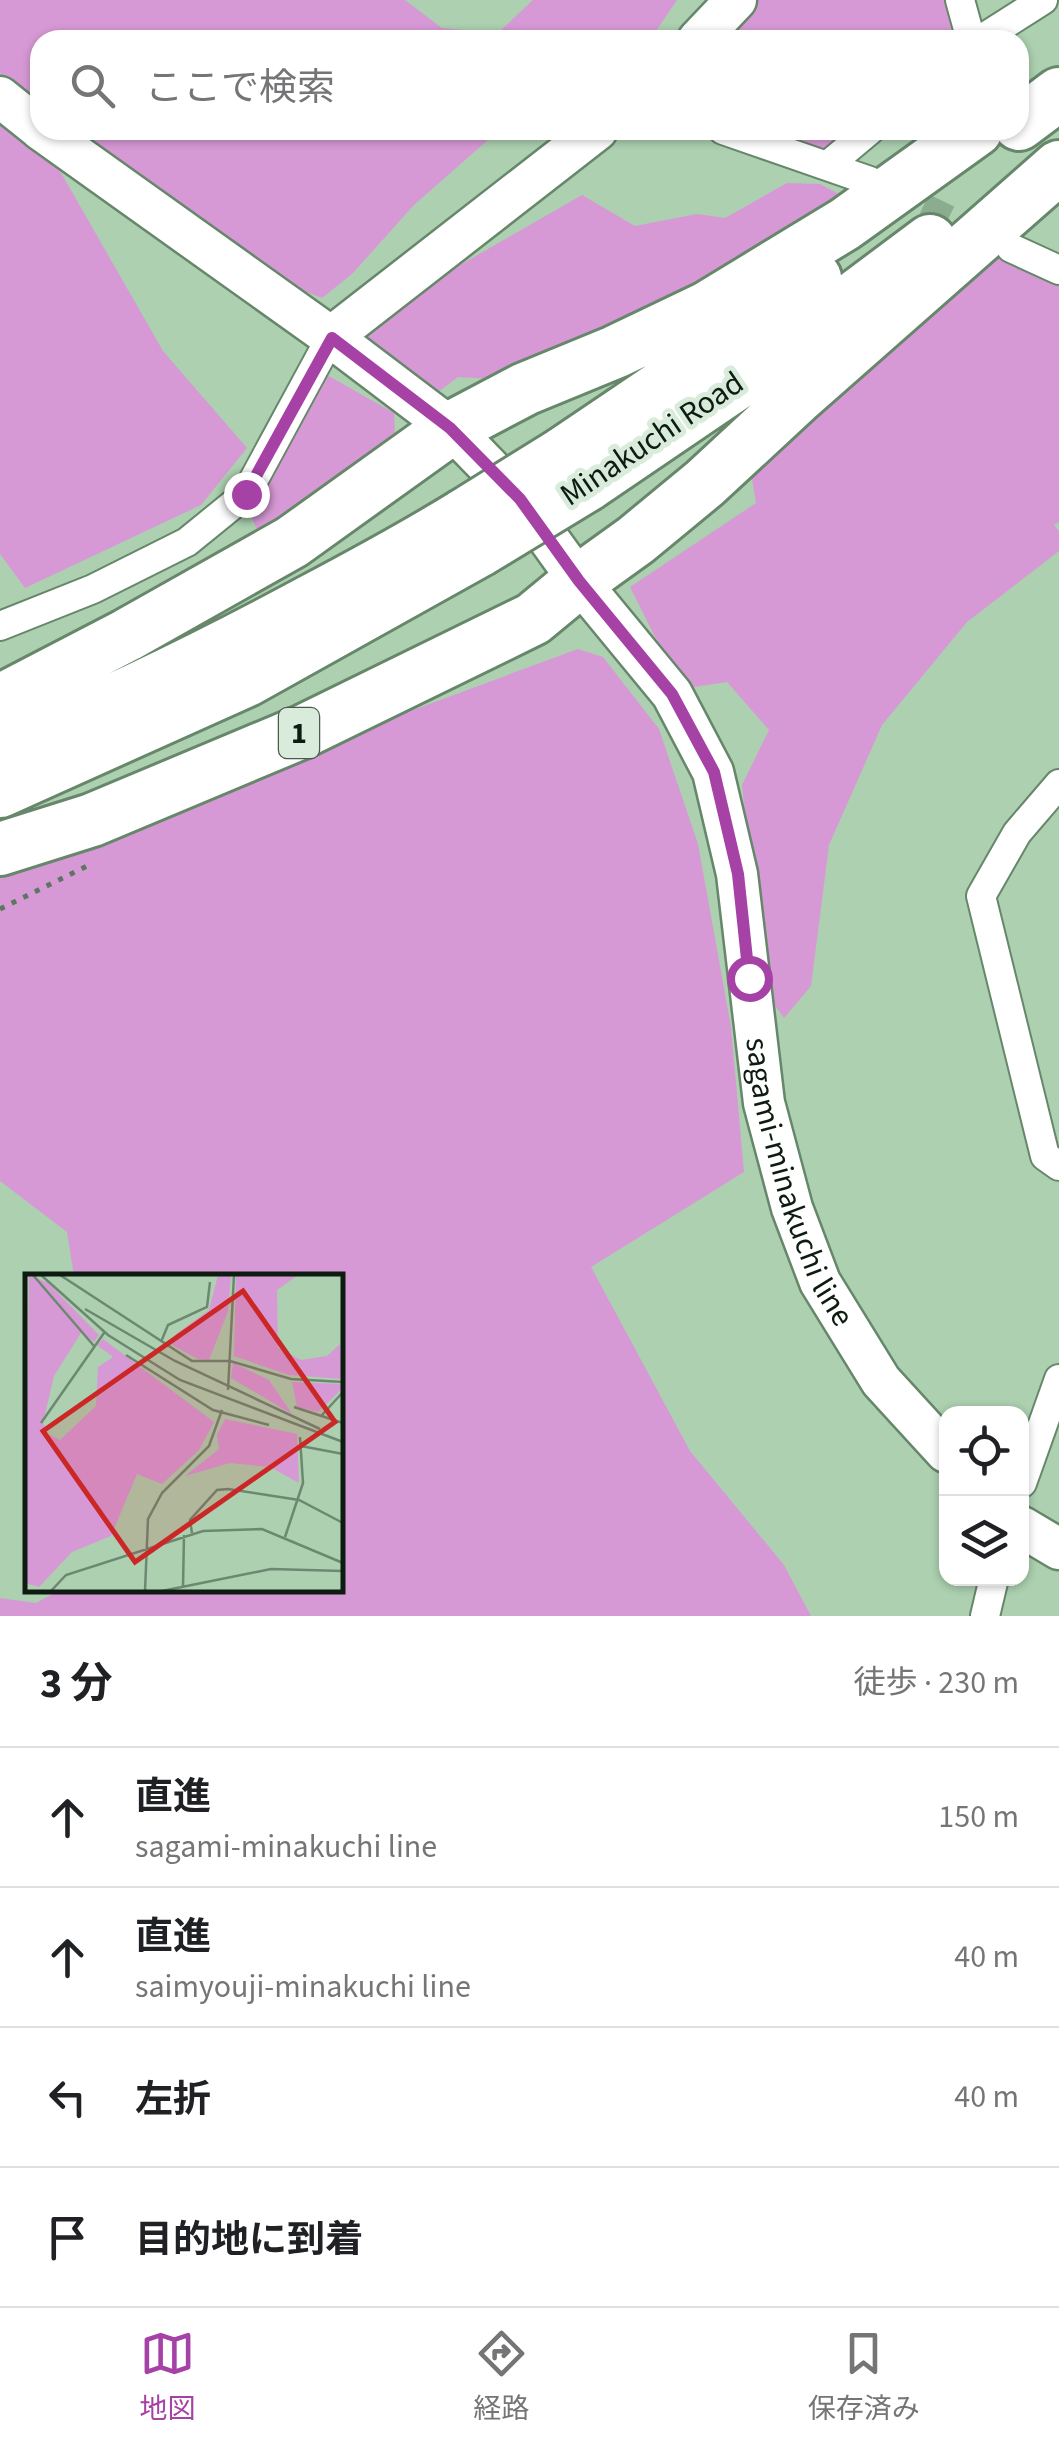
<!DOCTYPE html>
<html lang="ja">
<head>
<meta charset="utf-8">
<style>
	body { margin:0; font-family:"Source Sans 3","Noto Sans JP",sans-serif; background:#f2f2f2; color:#202124 }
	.controls { position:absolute; right:30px; bottom:30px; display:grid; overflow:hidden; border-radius:20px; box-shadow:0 2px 8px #0004 }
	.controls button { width:90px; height:90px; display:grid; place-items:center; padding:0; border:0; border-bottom:2px solid #e0e0e0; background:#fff; color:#202124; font:50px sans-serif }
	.stop { position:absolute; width:30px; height:30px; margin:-22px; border:8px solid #a641a6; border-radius:50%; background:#fff }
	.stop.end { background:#a641a6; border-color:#fff; box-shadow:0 2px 10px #0008 }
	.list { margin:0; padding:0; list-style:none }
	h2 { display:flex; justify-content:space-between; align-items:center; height:130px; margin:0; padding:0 40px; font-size:42px }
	h2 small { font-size:32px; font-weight:400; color:#757577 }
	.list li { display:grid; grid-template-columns:65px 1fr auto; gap:30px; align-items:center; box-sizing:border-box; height:140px; padding:0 40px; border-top:2px solid #e0e0e0 }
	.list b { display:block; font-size:38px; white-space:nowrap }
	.list p { margin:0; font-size:32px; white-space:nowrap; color:#757577 }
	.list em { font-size:32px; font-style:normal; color:#757577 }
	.icon { flex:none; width:55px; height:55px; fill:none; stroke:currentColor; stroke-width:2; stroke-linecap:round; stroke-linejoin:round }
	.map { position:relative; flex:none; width:1059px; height:1616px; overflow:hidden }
	.search { position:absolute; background:#fff; box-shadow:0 2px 8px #0004; left:30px; right:30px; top:30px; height:110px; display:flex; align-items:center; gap:25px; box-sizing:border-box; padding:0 35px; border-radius:30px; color:#757577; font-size:38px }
	.sheet { height:690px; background:#fff }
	nav { display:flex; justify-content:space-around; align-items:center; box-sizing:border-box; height:140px; border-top:2px solid #e0e0e0; background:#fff; font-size:28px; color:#757577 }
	nav a { display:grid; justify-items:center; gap:5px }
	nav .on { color:#a641a6 }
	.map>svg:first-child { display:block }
	.green { fill:#d799d5 }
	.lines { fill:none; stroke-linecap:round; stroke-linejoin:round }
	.street-tunnel { stroke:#8cac90; stroke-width:28; stroke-dasharray:28 14; stroke-linecap:butt }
	.street-casing { stroke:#66876a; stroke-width:32 }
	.secondary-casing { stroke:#66876a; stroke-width:45 }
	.highway-casing { stroke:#66876a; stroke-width:58 }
	.path { stroke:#5d7660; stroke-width:5; stroke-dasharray:5 8; stroke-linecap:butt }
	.street { stroke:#fff; stroke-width:28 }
	.secondary { stroke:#fff; stroke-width:40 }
	.highway { stroke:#fff; stroke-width:52 }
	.highway-bridge-casing { stroke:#66876a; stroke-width:58; stroke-linecap:butt }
	.highway-bridge { stroke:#fff; stroke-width:52 }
	.route { stroke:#a641a6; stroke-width:12 }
	.labels { text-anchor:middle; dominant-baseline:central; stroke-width:10; stroke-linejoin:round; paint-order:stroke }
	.shield { fill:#d9ebdb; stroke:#4b594d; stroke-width:2.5 }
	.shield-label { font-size:30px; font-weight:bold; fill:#0e1b10 }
	.street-label { font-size:32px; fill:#0e1b10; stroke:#d9ebdb }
	.inset-road { fill:none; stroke:#6d8870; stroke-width:2.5 }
	.view { fill:#cc2727; fill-opacity:0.15; stroke:#cc2727; stroke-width:5 }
	.inset-edge { fill:none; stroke:#0e1b10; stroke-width:5 }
</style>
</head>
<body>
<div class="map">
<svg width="1059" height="1616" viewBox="0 0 1059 1616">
	<rect width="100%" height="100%" fill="#acd0b0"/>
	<!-- green -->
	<path class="green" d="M0,0H405L442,28L498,33L533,0H677L650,40H40V108L0,73Z
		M755,0H951L959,32L954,40H720Z
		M0,115L52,157L163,351L247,448L201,505L25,588L0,554Z
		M71,130H517L489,139L414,205L352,274L322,298L283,283Z
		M754,130H860L837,151L787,147Z
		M787,183L820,184L856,203L694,301L494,379L458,377L430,398L356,331L448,272L582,195L635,226L697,214L725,218Z
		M982,251L1059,286V522L1054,525L1059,531V551L967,622L882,725L829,845L811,986L784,1018L764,990L742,785L769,730L727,682L681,689L630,587L756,503L749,461Z
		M329,376L394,413L396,453L261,539L249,511L305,397Z
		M578,649L603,657L659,729L698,844L731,1027L744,1172L591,1267L690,1451L784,1565L811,1616H0V1598L36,1603L64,1588H340V1276H74L67,1232L0,1181V857L91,829Z"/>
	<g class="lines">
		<!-- street-tunnel -->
		<path class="street-tunnel" d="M885,189L990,239"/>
		<!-- street casing -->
		<g class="street-casing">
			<path id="street" d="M960,0L971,40
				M980,40L1043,0
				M723,130L870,181
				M827,166L870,130
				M1011,248L1059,270
				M0,626L93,589L187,542L246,494L331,337
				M1059,784L1017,833L981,896L1045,1156L1059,1166
				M1022,1483L1059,1379
				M985,1616L994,1578"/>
		</g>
		<!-- secondary casing -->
		<g class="secondary-casing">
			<g id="secondary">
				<path d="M698,40L736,0"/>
				<path d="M0,97L40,129"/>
				<path id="s1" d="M41,130L331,337L451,428L520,499L579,581L672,694L713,772L737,874L764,1103L792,1208L820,1282L881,1381L946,1452"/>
				<path d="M331,337L597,130"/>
				<path d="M1022,1527L1059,1549"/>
			</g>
		</g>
		<!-- highway casing -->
		<g class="highway-casing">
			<path id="highway" d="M1019,124L1059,94
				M562,454L725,344L815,278
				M587,485L771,360L930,241
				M0,701L127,635L292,542L451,428L525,389L615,352L707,308L845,224L976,130
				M0,750C107,706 209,656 311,601C362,574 414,546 464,515
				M0,791L247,680L480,550
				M0,849L92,820L302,732L533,619L579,581L636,540L705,483L799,396L1059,167"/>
		</g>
		<!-- path -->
		<path class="path" d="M0,909L87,866"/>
		<!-- street -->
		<use href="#street" class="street"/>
		<!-- secondary -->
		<use href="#secondary" class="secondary"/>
		<!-- highway -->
		<use href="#highway" class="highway"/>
		<!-- highway-bridge casing -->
		<g class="highway-bridge-casing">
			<path id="highway-bridge" d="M464,515L562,454
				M480,550L587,485"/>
		</g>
		<!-- highway-bridge -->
		<use href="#highway-bridge" class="highway-bridge"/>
	</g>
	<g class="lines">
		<!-- route -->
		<path class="route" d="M246,494L332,338L450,428L520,499L579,581L672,694L714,772L738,874L749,978"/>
	</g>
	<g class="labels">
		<!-- shield labels -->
		<rect class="shield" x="279" y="708" width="40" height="50" rx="8"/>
		<g class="shield-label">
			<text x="299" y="733">1</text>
		</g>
		<!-- street labels -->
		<g class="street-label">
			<text transform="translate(652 439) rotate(-34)">Minakuchi Road</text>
			<text stroke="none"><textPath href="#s1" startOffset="1362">sagami-minakuchi line</textPath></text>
		</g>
	</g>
	<!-- overview -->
	<g transform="translate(25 1274)">
		<rect width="318" height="318" fill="#acd0b0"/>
		<path d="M4,1L23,9L74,61L69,68L56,59L29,102L18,149L23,160L35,166L71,132L73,93L88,83L72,71L78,65L189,148L174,176L137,210L112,200L86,262L47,278L14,313L0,309ZM193,1H206L203,37L184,86L173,85L147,71L151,60L184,36ZM211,1H273L252,16L253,74L276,86L302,82L315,70L317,105L264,101L209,82ZM208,89L244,106L267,140L206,104ZM267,108L317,110V115L293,138L272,133ZM200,145L272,160L274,209L245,193L205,189L160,202L194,175L192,161Z" fill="#d799d5"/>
		<path class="inset-road" d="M8,1L69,72M16,1L83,61L155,106L318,168M35,1L167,87H205L266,105L318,108M60,35L150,87L295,155M136,68L143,51L182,33L185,8M101,81L188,136L244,151M203,116L209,1M269,133L318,149M297,141L318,118M16,149L79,59M276,172L318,180M167,259L165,246L192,216L203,215L274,226L318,249M260,263L278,209L275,163M158,313L159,261M26,317L41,301L178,257L237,255L318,289M120,317L123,245L137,219L184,172L197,136M137,317L246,295L318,297"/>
		<path class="view" d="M218,17L310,148L110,288L18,157Z"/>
		<rect width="318" height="318" class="inset-edge"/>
	</g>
</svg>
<div class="controls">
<button><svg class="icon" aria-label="locate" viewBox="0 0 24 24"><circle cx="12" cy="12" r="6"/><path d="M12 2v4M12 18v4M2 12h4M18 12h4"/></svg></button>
<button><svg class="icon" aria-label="layers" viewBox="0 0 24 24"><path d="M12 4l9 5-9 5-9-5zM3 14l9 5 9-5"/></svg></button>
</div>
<div class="stop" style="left:749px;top:978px"></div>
<div class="stop end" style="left:246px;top:494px"></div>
<div class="search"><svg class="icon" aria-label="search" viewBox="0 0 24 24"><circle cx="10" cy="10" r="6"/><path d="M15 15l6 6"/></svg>ここで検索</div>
</div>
<section class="sheet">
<h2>3 分<small>徒歩 · 230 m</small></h2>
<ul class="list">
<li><svg class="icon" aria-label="ahead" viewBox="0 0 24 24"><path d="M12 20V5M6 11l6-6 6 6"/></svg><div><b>直進</b><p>sagami-minakuchi line</p></div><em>150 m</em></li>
<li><svg class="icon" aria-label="ahead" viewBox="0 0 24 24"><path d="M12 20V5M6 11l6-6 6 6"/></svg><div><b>直進</b><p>saimyouji-minakuchi line</p></div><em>40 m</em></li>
<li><svg class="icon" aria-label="left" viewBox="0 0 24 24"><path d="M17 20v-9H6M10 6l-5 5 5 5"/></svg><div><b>左折</b></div><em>40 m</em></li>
<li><svg class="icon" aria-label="arrive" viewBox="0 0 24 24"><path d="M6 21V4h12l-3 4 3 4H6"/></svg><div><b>目的地に到着</b></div></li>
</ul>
</section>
<nav>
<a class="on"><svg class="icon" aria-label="map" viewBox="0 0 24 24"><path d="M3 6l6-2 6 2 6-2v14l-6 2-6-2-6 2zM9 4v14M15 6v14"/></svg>地図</a>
<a><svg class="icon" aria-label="directions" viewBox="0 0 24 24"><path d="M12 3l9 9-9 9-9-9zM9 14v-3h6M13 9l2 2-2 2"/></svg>経路</a>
<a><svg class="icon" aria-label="saved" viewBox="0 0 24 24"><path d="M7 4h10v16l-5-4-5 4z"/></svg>保存済み</a>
</nav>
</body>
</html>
